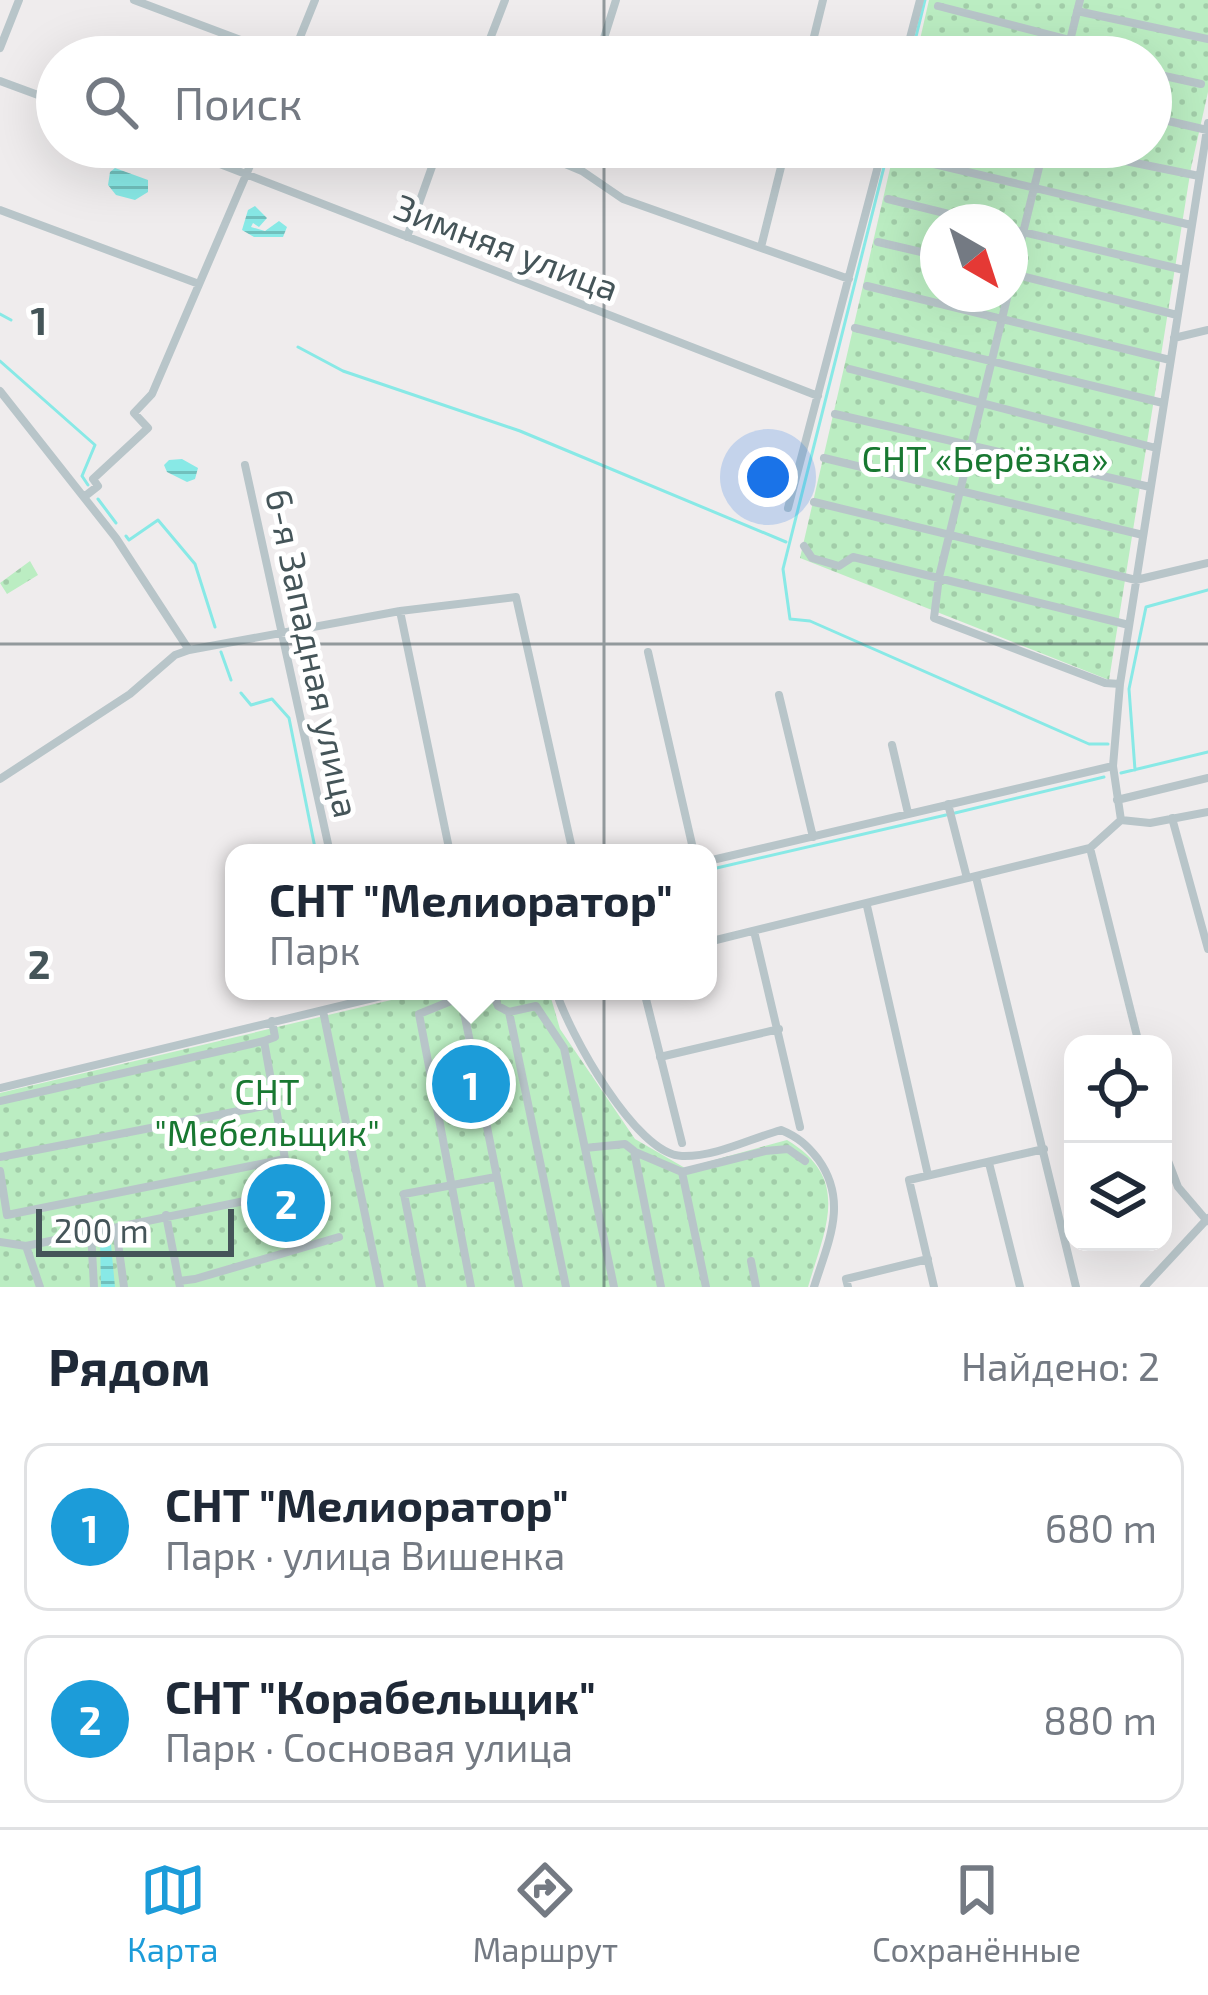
<!DOCTYPE html>
<html lang="ru">
<head>
<meta charset="utf-8">
<style>
	body { margin:0; font-family:"Exo 2",sans-serif; background:#f2f2f3; color:#1f2937 }
	.controls { position:absolute; right:36px; bottom:36px; display:grid; overflow:hidden; border-radius:24px; box-shadow:0 12px 48px #0002 }
	.controls button { width:108px; height:108px; display:grid; place-items:center; padding:0; border:0; border-bottom:3px solid #e0e1e3; background:#fff; color:#1f2937; font:60px sans-serif }
	.compass { position:absolute; left:920px; top:204px; width:108px; height:108px; border-radius:50%; background:#fff; box-shadow:0 12px 48px #0002; rotate:141deg }
	.scale { position:absolute; left:36px; bottom:30px; width:198px; box-sizing:border-box; padding-left:12px; border:6px solid #455559; border-top:0; font-size:33px; line-height:42px; white-space:nowrap; color:#455559; -webkit-text-stroke:9px #fff; paint-order:stroke }
	.you { position:absolute; left:768px; top:477px; width:42px; height:42px; margin:-30px; border:9px solid #fff; border-radius:50%; background:#1a73e8; box-shadow:0 0 0 18px #1a73e833 }
	.badge { display:grid; place-items:center; width:78px; height:78px; border-radius:50%; background:#1c9cd9; color:#fff; font-size:39px; font-weight:700 }
	.pin { position:absolute; translate:-50% -50%; border:6px solid #fff; box-shadow:0 3px 12px #0006 }
	.popup { position:absolute; left:225px; top:844px; width:492px; height:156px; box-sizing:border-box; display:grid; place-content:center; border-radius:24px; background:#fff; filter:drop-shadow(0 3px 9px #0005); font-size:39px; white-space:nowrap; color:#747a83 }
	.popup b { font-size:45px; color:#1f2937 }
	.popup::after { content:''; position:absolute; left:50%; top:100%; margin-left:-24px; border:24px solid transparent; border-top-color:#fff }
	.list { margin:0; padding:0; list-style:none }
	h2 { display:flex; justify-content:space-between; align-items:center; height:156px; margin:0; padding:0 48px; font-size:51px }
	h2 small { font-size:39px; font-weight:400; color:#747a83 }
	.list li { display:grid; grid-template-columns:78px 1fr auto; gap:36px; align-items:center; box-sizing:border-box; height:168px; margin:0 24px 24px; padding:0 24px; border:3px solid #e0e1e3; border-radius:24px }
	.list b { display:block; font-size:45px; white-space:nowrap }
	.list p { margin:0; font-size:39px; white-space:nowrap; color:#747a83 }
	.list em { font-size:39px; font-style:normal; color:#747a83 }
	.icon { flex:none; width:66px; height:66px; fill:none; stroke:currentColor; stroke-width:2; stroke-linecap:round; stroke-linejoin:round }
	.map { position:relative; flex:none; width:1208px; height:1287px; overflow:hidden }
	.search { position:absolute; background:#fff; box-shadow:0 12px 48px #0002; left:36px; right:36px; top:36px; height:132px; display:flex; align-items:center; gap:30px; box-sizing:border-box; padding:0 42px; border-radius:66px; color:#747a83; font-size:45px }
	.sheet { height:540px; background:#fff }
	nav { display:flex; justify-content:space-around; align-items:center; box-sizing:border-box; height:168px; border-top:3px solid #e0e1e3; background:#fff; font-size:33px; color:#747a83 }
	nav a { display:grid; justify-items:center; gap:6px }
	nav .on { color:#1c9cd9 }
	.map>svg:first-child { display:block }
	.park { fill:url(#park-dots); fill-rule:evenodd }
	.water { fill:url(#water-rules) }
	.lines { fill:none; stroke-linecap:round; stroke-linejoin:round }
	.stream { stroke:#88e9e6; stroke-width:3 }
	.street { stroke:#b8c5c9; stroke-width:8 }
	.grid { fill:none; stroke:#455559; stroke-width:3; stroke-opacity:0.55 }
	.labels { text-anchor:middle; dominant-baseline:central; stroke-width:10; stroke-linejoin:round; paint-order:stroke }
	.street-label { font-size:36px; fill:#455559; stroke:#fff }
	.park-label { font-size:36px; fill:#187831; stroke:#fff }
	.grid-label { font-size:39px; text-anchor:middle; font-weight:bold; fill:#455559; stroke:#fff; stroke-width:10; stroke-linejoin:round; paint-order:stroke }
</style>
</head>
<body>
<div class="map">
<svg width="1208" height="1287" viewBox="0 0 1208 1287">
	<defs>
		<pattern id="park-dots" width="8" height="8" patternUnits="userSpaceOnUse" patternTransform="scale(3)"><rect width="8" height="8" fill="#bbedc2"/><path d="M2 2h.1M6 6h.1" fill="none" stroke="#a2cda9" stroke-width="1.8" stroke-linecap="round"/></pattern>
		<pattern id="water-rules" width="6" height="5" patternUnits="userSpaceOnUse" patternTransform="scale(3)"><rect width="6" height="5" fill="#88e9e6"/><path d="M0 2.5h6" fill="none" stroke="#71c0bd"/></pattern>
	</defs>
	<rect width="100%" height="100%" fill="#efeced"/>
	<!-- park -->
	<path class="park" d="M929,0H1208V92L1191,168L1109,680L800,558L895,147H1151V57H916ZM938,222H1010V294H938Z
		M30,561L38,575L7,594L0,583Z
		M429,991H549L560,1029L635,1139L685,1168L787,1140C852,1179 825,1228 808,1287H0V1093Z"/>
	<!-- water -->
	<path class="water" d="M115,168L148,180V192L135,200L116,195L108,185L110,172Z
		M255,206L267,218L259,227L253,223L251,227L265,231L279,221L287,227L283,237H254L242,230L248,210Z
		M182,459L198,468L195,479L187,482L167,472L164,465L169,460Z
		M110,1234L115,1287H101L100,1239Z"/>
	<g class="lines">
		<!-- stream -->
		<path class="stream" d="M911,57L925,0
			M889,147L783,569L790,619L810,621L1089,744H1108
			M0,314L11,320
			M298,347L343,371L520,431L786,542
			M0,361L95,445L82,476L88,485
			M98,499L116,523
			M126,536L129,540L158,520L195,564L215,627
			M221,652L231,680
			M241,693L251,705L272,699L289,718L316,853
			M1135,770L1129,689L1146,607L1208,590
			M1121,773L1208,752
			M955,813L1104,777
			M708,870L946,815"/>
		<!-- street -->
		<path class="street" d="M134,0L286,57
			M938,6L1070,40
			M1077,11L1208,39
			M0,48L19,0
			M292,57L315,0
			M483,57L505,0
			M598,57L616,0
			M809,57L823,0
			M905,57L920,0
			M1066,57L1080,0
			M1151,73L1201,84
			M0,81L57,102
			M1151,117L1207,130
			M176,147L818,396
			M525,147L582,171L623,199L849,279
			M1057,147L1199,176
			M900,156L1191,225
			M565,162L570,147
			M888,199L981,222
			M0,210L199,284
			M1010,229L1184,270
			M407,237L439,147
			M878,242L938,256
			M761,247L786,147
			M1010,273L1177,315
			M867,286L1170,360
			M1010,286L1044,147
			M1008,294L939,577L934,618L1105,683L1120,684
			M855,328L1163,403
			M1174,338L1208,330
			M850,369L1156,448
			M0,391L116,538L189,650
			M835,414L1150,487
			M824,458L1143,535
			M245,465L330,853
			M84,497L98,486L93,479L148,428L134,413L152,394L258,147
			M814,502L1136,580L1208,563
			M788,508L883,147
			M804,546L812,558L839,566L853,557L1129,625
			M400,611L450,853
			M648,652L694,853
			M779,695L813,837
			M892,745L908,813
			M0,779L130,694L175,655L189,650L400,611L516,597L573,853
			M1117,800L1208,778
			M948,804L967,878
			M1172,818L1208,949
			M1121,820L1113,766L1120,684L1208,123
			M1121,820L1150,823L1208,812
			M1090,848L1139,1044
			M708,861L1113,766
			M976,877L1076,1287
			M867,906L928,1175
			M754,931L800,1127
			M708,942L1090,848L1121,820
			M482,991L461,997L519,1287
			M492,991L498,1006L509,1012L566,1287
			M556,991C568,1031 636,1155 682,1156C716,1157 749,1139 781,1130C798,1137 807,1145 818,1159C849,1202 828,1242 814,1287
			M644,991L682,1143
			M461,997L419,1014L471,1287
			M323,1011L380,1287
			M509,1012L536,1006L564,1048L614,1287
			M660,1057L779,1029
			M0,1088L402,991
			M0,1101L264,1041
			M585,1148L625,1144L634,1151L661,1287
			M1163,1148L1178,1187L1207,1221
			M635,1152L682,1172L706,1287
			M0,1157L275,1104
			M989,1163L1020,1287
			M0,1171L7,1215L285,1159L264,1041L275,1037L272,1021
			M682,1172L765,1151L788,1149L805,1161
			M166,1215L180,1287
			M116,1228L124,1287
			M91,1232L94,1287
			M0,1242L26,1246L40,1287
			M26,1246L322,1185
			M751,1261L756,1287
			M179,1281L195,1279L339,1237
			M422,1287L404,1194L496,1177
			M848,1287L846,1279L928,1259
			M934,1287L909,1180L1044,1149
			M1144,1287L1208,1218"/>
	</g>
	<!-- grid -->
	<path class="grid" d="M604,0V57M604,147V1287M0,644H1208"/>
	<g class="labels">
		<!-- street labels -->
		<g class="street-label">
			<text transform="translate(507 246) rotate(21)">Зимняя улица</text>
			<text transform="translate(314 653) rotate(78)">6-я Западная улица</text>
		</g>
		<!-- park labels -->
		<g class="park-label">
			<text x="985" y="457">СНТ «Берёзка»</text>
			<text x="267" y="1090">СНТ<tspan x="267" dy="41">"Мебельщик"</tspan></text>
		</g>
	</g>
	<g class="grid-label">
		<text x="39" y="335">1</text>
		<text x="39" y="979">2</text>
	</g>
</svg>
<div class="controls">
<button><svg class="icon" aria-label="locate" viewBox="0 0 24 24"><circle cx="12" cy="12" r="6"/><path d="M12 2v4M12 18v4M2 12h4M18 12h4"/></svg></button>
<button><svg class="icon" aria-label="layers" viewBox="0 0 24 24"><path d="M12 4l9 5-9 5-9-5zM3 14l9 5 9-5"/></svg></button>
</div>
<svg class="compass" viewBox="-18 -18 36 36"><path d="M0-13l5 13h-10z" fill="#e53935"/><path d="M0 13l5-13h-10z" fill="#747a83"/></svg>
<div class="scale">200 m</div>
<div class="you"></div>
<div class="pin badge" style="left:471px;top:1084px">1</div>
<div class="popup"><b>СНТ &quot;Мелиоратор&quot;</b>Парк</div>
<div class="pin badge" style="left:286px;top:1203px">2</div>
<div class="search"><svg class="icon" aria-label="search" viewBox="0 0 24 24"><circle cx="10" cy="10" r="6"/><path d="M15 15l6 6"/></svg>Поиск</div>
</div>
<section class="sheet">
<h2>Рядом<small>Найдено: 2</small></h2>
<ul class="list">
<li><span class="badge">1</span><div><b>СНТ &quot;Мелиоратор&quot;</b><p>Парк · улица Вишенка</p></div><em>680 m</em></li>
<li><span class="badge">2</span><div><b>СНТ &quot;Корабельщик&quot;</b><p>Парк · Сосновая улица</p></div><em>880 m</em></li>
</ul>
</section>
<nav>
<a class="on"><svg class="icon" aria-label="map" viewBox="0 0 24 24"><path d="M3 6l6-2 6 2 6-2v14l-6 2-6-2-6 2zM9 4v14M15 6v14"/></svg>Карта</a>
<a><svg class="icon" aria-label="directions" viewBox="0 0 24 24"><path d="M12 3l9 9-9 9-9-9zM9 14v-3h6M13 9l2 2-2 2"/></svg>Маршрут</a>
<a><svg class="icon" aria-label="saved" viewBox="0 0 24 24"><path d="M7 4h10v16l-5-4-5 4z"/></svg>Сохранённые</a>
</nav>
</body>
</html>
